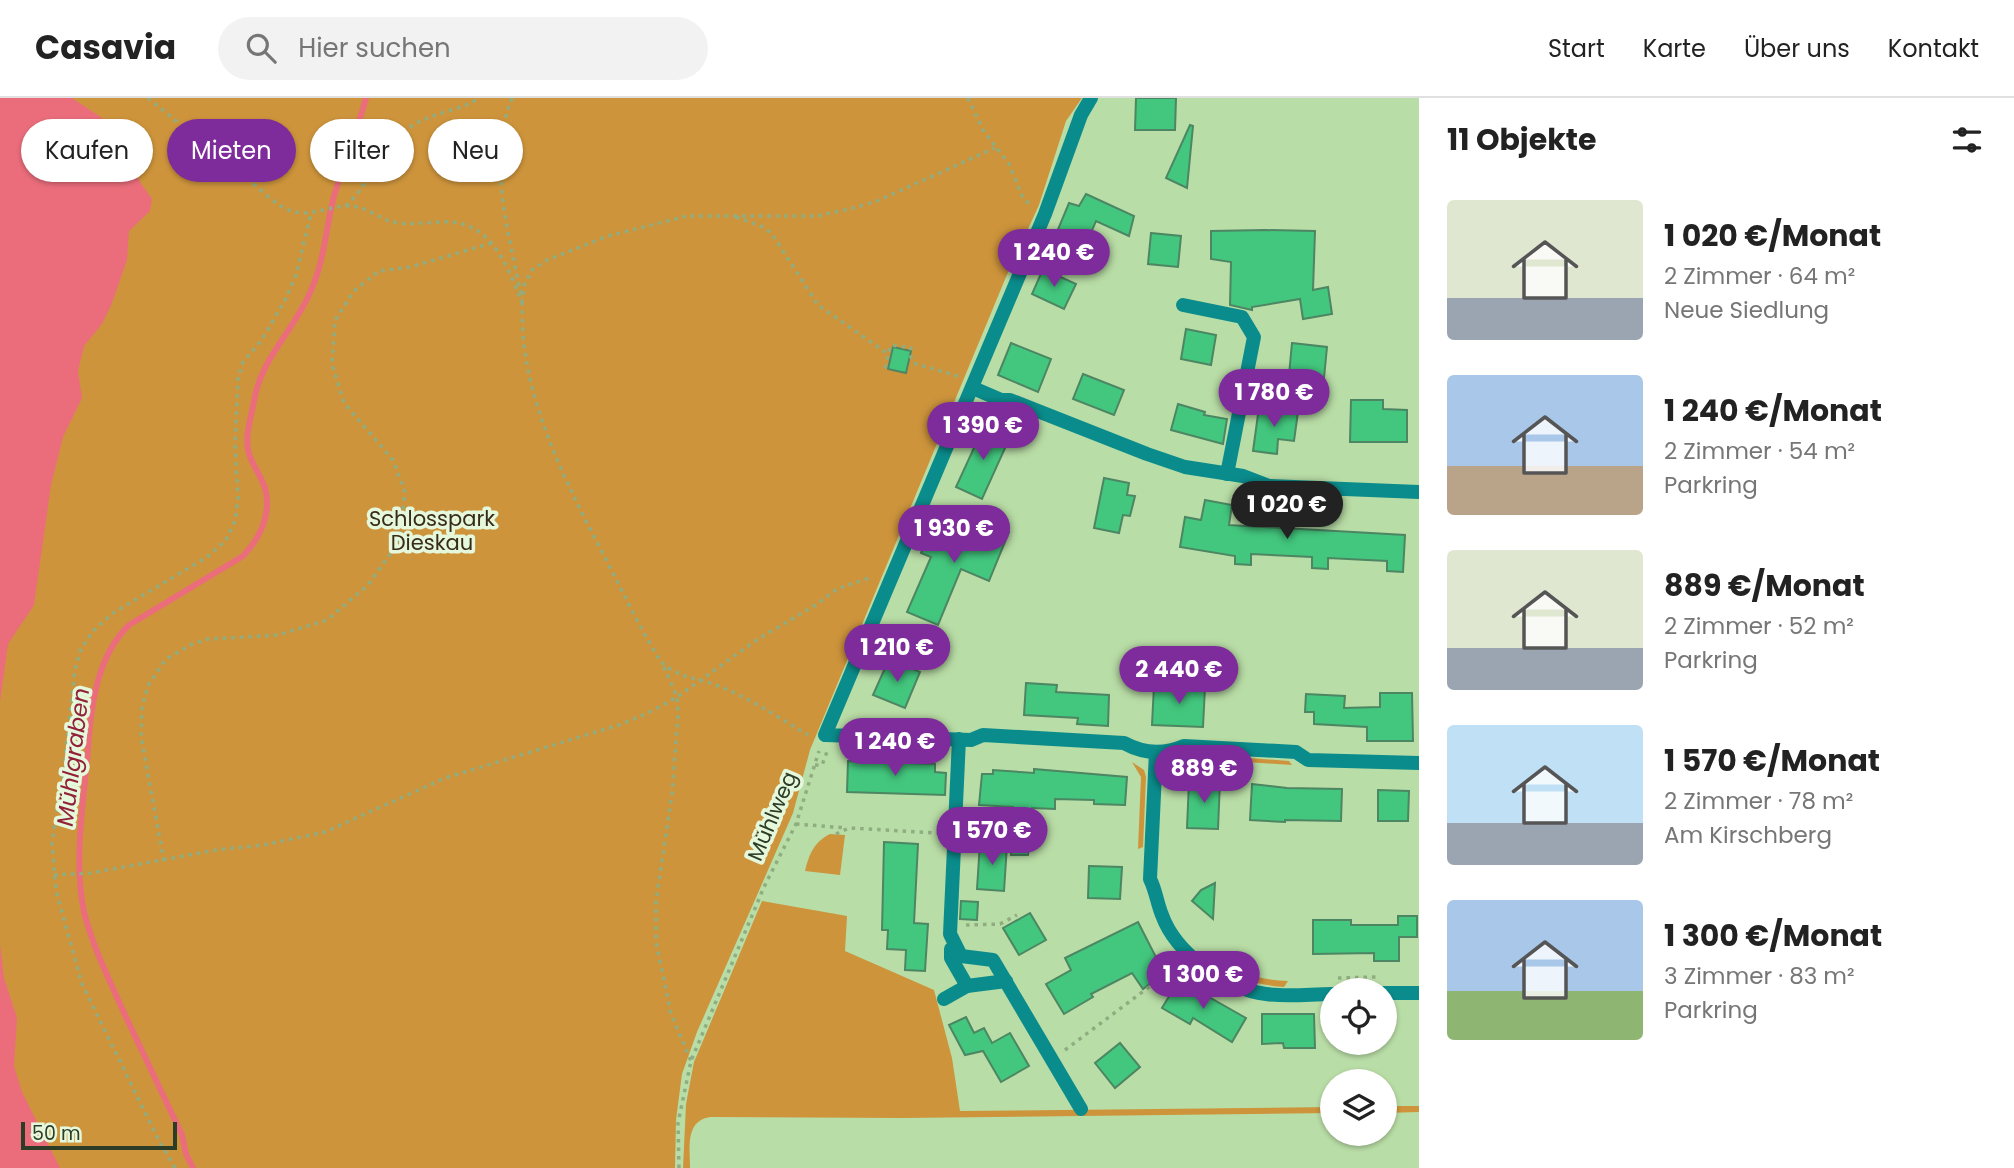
<!DOCTYPE html>
<html lang="de">
<head>
<meta charset="utf-8">
<style>
	body { margin:0; font-family:Poppins,sans-serif; background:#f2f2f2; color:#222; height:100vh; display:flex; flex-direction:column; font-size:26px; white-space:nowrap }
	* { box-sizing:border-box; margin:0 }
	p { font-size:23px; color:#767676 }
	.icon { flex:none; width:38px; height:38px; fill:none; stroke:currentColor; stroke-width:2; stroke-linecap:round; stroke-linejoin:round }
	.map { position:relative; flex:1; overflow:hidden }
	.drawer { display:flex; flex-direction:column; background:#fff; width:595px }
	.drawer>* { flex:none }
	.top-card { position:absolute; left:21px; top:21px; width:665px; height:63px; display:flex; gap:14px }
	.fabs { position:absolute; left:1320px; top:880px; display:grid; gap:14px }
	.fabs a { display:grid; place-items:center; width:77px; height:77px; border-radius:50%; background:#fff; box-shadow:0 2px 5px #0004; font-size:35px }
	.scale { position:absolute; left:21px; bottom:18px; width:156px; box-sizing:border-box; padding-left:7px; border:4px solid #2d3c26; border-top:0; font-size:19px; line-height:24px; white-space:nowrap; color:#2d3c26; -webkit-text-stroke:5px #e5f8dc; paint-order:stroke }
	.price { position:absolute; translate:-50% -60px; padding:0 16px; border-radius:24px; background:#7e2c9c; color:#fff; font-size:23px; line-height:46px; filter:drop-shadow(0 2px 4px #0008) }
	.price::after { content:''; position:absolute; left:50%; top:42px; width:21px; height:16px; margin-left:-10px; background:inherit; clip-path:polygon(0 0,100% 0,50% 100%) }
	.price.active { background:#222; color:#fff }
	ul { padding:0; list-style:none }
	li { display:flex; align-items:center; gap:21px; height:175px; padding:0 28px }
	li span { display:grid; place-items:center; flex:none; width:196px; height:140px; border-radius:7px; color:#555 }
	li>.icon { margin-inline-start:auto }
	span .icon { width:84px; height:84px; fill:#fffc; stroke-width:1 }
	li b { font-size:30px }
	h2 { display:flex; justify-content:space-between; align-items:center; height:84px; padding:0 28px; font-size:30px }
	.tag { padding:0 24px; border-radius:32px; background:#fff; box-shadow:0 2px 5px #0004; font-size:24px; line-height:63px }
	.tag.active { background:#7e2c9c; color:#fff }
	header { display:flex; align-items:center; gap:42px; box-sizing:border-box; height:98px; padding:0 35px; background:#fff; border-bottom:2px solid #e0e0e0 }
	header strong { font-size:33px }
	nav { display:flex; gap:38px; margin-inline-start:auto; font-size:24px }
	.search { width:490px; height:63px; background:#f2f2f2; display:flex; align-items:center; gap:18px; box-sizing:border-box; padding:0 24px; border-radius:38px; color:#767676; font-size:26px }
	main { display:flex; flex:1; min-height:0 }
	.map>svg:first-child { display:block }
	.green { fill:#cd943c }
	.water { fill:#eb6d7c }
	.lines { fill:none; stroke-linecap:round; stroke-linejoin:round }
	.stream { stroke:#eb6d7c; stroke-width:6 }
	.building { fill:#43c77e; stroke:#4c8662; stroke-width:2 }
	.path { stroke:#8fad80; stroke-width:3.5; stroke-dasharray:3.5 5; stroke-linecap:butt }
	.minor { stroke:#0b8c8c; stroke-width:14 }
	.labels { text-anchor:middle; dominant-baseline:central; stroke-width:7; stroke-linejoin:round; paint-order:stroke }
	.park-label { font-size:21px; fill:#392b18; stroke:#e5f8dc }
	.street-label { font-size:21px; fill:#2d3c26; stroke:#e5f8dc }
	.water-label { font-size:23px; font-style:italic; fill:#922037; stroke:#e5f8dc }
</style>
</head>
<body>
<header>
<strong>Casavia</strong>
<div class="search"><svg class="icon" aria-label="search" viewBox="0 0 24 24"><circle cx="10" cy="10" r="6"/><path d="M15 15l6 6"/></svg>Hier suchen</div>
<nav><a>Start</a><a>Karte</a><a>Über uns</a><a>Kontakt</a></nav>
</header>
<main>
<div class="map">
<svg width="1419" height="1070" viewBox="0 0 1419 1070">
	<rect width="100%" height="100%" fill="#b9dda6"/>
	<g class="green">
		<path d="M0,0h1082l-16,23 -27,84 -33,72 -196,473 -17,63 -96,219 -15,42 -6,46 -1,48h-675z"/>
		<path d="M1250,660l39,3 3,4 -46,-3z"/>
		<path d="M1132,664l12,8 2,7 -3,70 -5,2 3,-72z"/>
		<path d="M830,736l15,1 -5,40 -35,-4c4,-17 9,-29 25,-37z"/>
		<path d="M762,803l85,15 -2,35 89,39 18,68 8,53 372,-4v6l-430,5 -192,-1c-25,4 -20,31 -20,51h-7l3,-64 8,-42z"/>
		<path d="M1207,853c25,20 49,29 81,30l-4,6c-30,-2 -53,-11 -77,-29z"/>
		<path d="M1384,1008h35v6l-35,1z"/>
	</g>
	<g class="water">
		<path d="M0,0h72l39,26 29,58 12,17 -2,12 -21,20 -2,29 -15,43 -10,21 -18,22 -6,25 4,27 -19,39 -12,48 -17,120 -26,39 -8,58z"/>
		<path d="M0,846l4,34 13,40 -3,48 8,26 38,76h-60z"/>
	</g>
	<g class="lines">
		<path class="stream" d="M193,1070l-7,-14 -4,-19c-19,-40 -38,-80 -57,-120 -15,-34 -32,-67 -41,-103 -11,-53 0,-111 4,-164 3,-43 9,-92 41,-123l114,-69c17,-18 29,-42 22,-68 -4,-12 -12,-22 -16,-34 -5,-17 2,-36 5,-53 7,-44 42,-72 58,-113 12,-28 14,-59 21,-88 9,-35 24,-68 33,-102"/>
	</g>
	<g class="building">
		<path d="M1136,0h40l-1,32h-40z"/>
		<path d="M1190,27l3,1 -6,62 -21,-10z"/>
		<path d="M1086,96l48,22 -5,20 -33,-15 -13,30 -29,-12 15,-36 10,3z"/>
		<path d="M1265,132l50,1 -2,59 15,-3 4,27 -29,5 -3,-20 -48,8v3l-22,-5 1,-43 -20,-3v-28z"/>
		<path d="M1151,135l30,3 -3,31 -30,-3z"/>
		<path d="M1043,171l33,15 -12,25 -32,-15z"/>
		<path d="M1186,231l30,6 -5,30 -30,-6z"/>
		<path d="M1011,245l40,16 -13,33 -40,-17z"/>
		<path d="M1292,245l35,4 -3,31 -35,-3z"/>
		<path d="M893,249l18,4 -5,22 -18,-4z"/>
		<path d="M1083,276l41,16 -10,25 -41,-16z"/>
		<path d="M1351,302h32v9l24,1v32h-57z"/>
		<path d="M1178,306l27,8 -1,3 23,4 -4,25 -52,-14z"/>
		<path d="M1259,309l39,5 -4,29 -16,-2 -1,15 -24,-3z"/>
		<path d="M984,328l26,11 -28,62 -26,-12z"/>
		<path d="M1104,380l25,5 -2,12 8,1 -5,20 -7,-1 -4,18 -25,-5z"/>
		<path d="M1205,402l27,5 -3,20 176,10 -2,37 -16,-1v-10l-59,-3v11l-16,-1v-11l-61,-3v11l-16,-1v-8l-55,-9 5,-30 16,3z"/>
		<path d="M980,422l29,12 -20,49 -28,-12 -23,56 -31,-13 24,-55 -10,-4 13,-31 39,15z"/>
		<path d="M889,561l31,13 -15,36 -32,-13z"/>
		<path d="M1026,585l31,2 -1,7 53,3 -1,31 -31,-2 1,-6 -54,-3z"/>
		<path d="M1154,587l51,2 -2,40 -51,-2z"/>
		<path d="M1380,595h32l1,48h-46v-14l-53,-3v-12h-9l1,-18 39,2 -1,12 36,-1z"/>
		<path d="M848,663l87,3v8l11,1 -1,22 -98,-3z"/>
		<path d="M1034,671l93,8 -2,28 -31,-1v-4l-39,-1v10l-23,-1 -4,47h-17l2,-48 -34,-2 3,-31h11v-4l41,3z"/>
		<path d="M1189,683l31,1 -2,47 -31,-1z"/>
		<path d="M1252,686l35,4 55,1 -1,32 -56,-1v2l-35,-2z"/>
		<path d="M1378,692l31,1 -1,30h-30z"/>
		<path d="M884,744l34,2 -4,79 14,1 -3,47 -20,-1 1,-20 -19,-1 1,-19h-6z"/>
		<path d="M980,745l27,2 -3,46 -27,-2z"/>
		<path d="M1089,768l33,1 -2,32 -32,-1z"/>
		<path d="M1215,785l-2,36 -21,-18 9,-11z"/>
		<path d="M961,803l17,1 -1,18 -17,-1z"/>
		<path d="M1030,815l16,27 -27,15 -16,-27z"/>
		<path d="M1398,818h19v21h-18v24h-25v-8l-61,1v-34h38v5h47z"/>
		<path d="M1138,824l26,51 -21,16 -11,-16 -41,21 2,3 -29,17 -18,-30 25,-14 -6,-12z"/>
		<path d="M1179,882l67,38 -14,24 -39,-24 -3,6 -28,-16z"/>
		<path d="M1262,916h52l1,34h-31l-1,-5 -21,1z"/>
		<path d="M966,919l8,16 10,-5 8,15 18,-10 19,33 -28,16 -18,-31 -18,4 -16,-30z"/>
		<path d="M1120,945l20,24 -25,21 -20,-25z"/>
	</g>
	<g class="lines">
		<g class="path">
			<path d="M148,0c33,27 66,54 100,81 12,10 28,27 43,32 20,6 38,-5 58,-5 19,0 31,15 50,17 17,2 36,-2 53,-1 42,4 56,47 70,80l3,-19 7,-13 15,-10 61,-24 79,-20h130l36,-8 24,-7 118,-53"/>
			<path d="M512,0c-25,63 -4,133 9,196"/>
			<path d="M968,0l15,32 26,34 13,32 9,10"/>
			<path d="M346,108c23,-22 36,-58 60,-76 21,-17 51,-18 74,-32"/>
			<path d="M736,119l27,10 9,7 46,71 70,49"/>
			<path d="M522,204c1,14 0,29 2,43 10,76 44,141 79,209 19,36 36,73 58,108 19,16 32,15 55,23 32,12 62,32 92,50"/>
			<path d="M885,270l5,-21 2,-2 19,3v11l5,5 42,12"/>
			<path d="M664,569l13,30 1,19 -6,78 -16,107v41l15,72 20,47"/>
			<path d="M815,667h7l5,-13"/>
			<path d="M796,726l51,4"/>
			<path d="M836,736l13,-6 89,5"/>
			<path d="M164,763l-23,-124 1,-31 7,-22 17,-25 24,-14 18,-6 70,-4 49,-15 40,-34 32,-44 6,-50 -12,-32 -49,-57 -12,-39 3,-44 19,-29 25,-20 31,-4 82,-24"/>
			<path d="M54,777l37,-2 125,-23 47,-5 62,-13 120,-54 174,-53 29,-12 29,-16 81,-58 56,-33 23,-17 35,-12"/>
			<path d="M966,827l34,-1 17,-9"/>
			<path d="M1338,880l38,-1"/>
			<path d="M1065,952l112,-84"/>
			<path d="M175,1070l-15,-25 -78,-159 -26,-93 -4,-48 12,-76 11,-98 6,-20 12,-18 20,-18 94,-56 19,-17 9,-19 3,-23 -3,-53 3,-67 5,-16 18,-21 24,-41 11,-25 15,-62"/>
			<path d="M679,1070l-1,-45 13,-62 73,-174 32,-63 23,-73"/>
		</g>
		<g class="minor">
			<path d="M1091,0l-10,17 -36,99 -220,521 146,5 12,-5 141,8c20,11 39,12 60,3l112,6 12,8 111,3"/>
			<path d="M1183,207l59,12 12,20 -27,137"/>
			<path d="M973,290l28,12h9l137,54 38,13 58,9 26,10 150,6"/>
			<path d="M959,641l-9,195 11,22 32,4 88,149"/>
			<path d="M1156,654l-6,127c6,12 7,24 12,36 14,39 64,74 104,79 21,3 45,0 66,0"/>
			<path d="M951,851v9l16,28 39,-5"/>
			<path d="M1384,895h35"/>
			<path d="M944,901l23,-13"/>
		</g>
	</g>
	<g class="labels">
		<g class="park-label">
			<text x="432" y="420">Schlosspark<tspan x="432" dy="24">Dieskau</tspan></text>
		</g>
		<g class="street-label">
			<text transform="translate(772 718) rotate(-67)">Mühlweg</text>
		</g>
		<g class="water-label">
			<text transform="translate(73 659) rotate(-83)">Mühlgraben</text>
		</g>
	</g>
</svg>
<div class="fabs">
<a><svg class="icon" aria-label="locate" viewBox="0 0 24 24"><circle cx="12" cy="12" r="6"/><path d="M12 2v4M12 18v4M2 12h4M18 12h4"/></svg></a>
<a><svg class="icon" aria-label="layers" viewBox="0 0 24 24"><path d="M12 4l9 5-9 5-9-5zM3 14l9 5 9-5"/></svg></a>
</div>
<div class="scale">50 m</div>
<b class="price" style="left:1054px;top:191px">1 240 €</b>
<b class="price" style="left:1274px;top:331px">1 780 €</b>
<b class="price" style="left:983px;top:364px">1 390 €</b>
<b class="price active" style="left:1287px;top:443px">1 020 €</b>
<b class="price" style="left:954px;top:467px">1 930 €</b>
<b class="price" style="left:897px;top:586px">1 210 €</b>
<b class="price" style="left:1179px;top:608px">2 440 €</b>
<b class="price" style="left:895px;top:680px">1 240 €</b>
<b class="price" style="left:1204px;top:707px">889 €</b>
<b class="price" style="left:992px;top:769px">1 570 €</b>
<b class="price" style="left:1203px;top:913px">1 300 €</b>
<div class="top-card">
<a class="tag">Kaufen</a>
<a class="tag active">Mieten</a>
<a class="tag">Filter</a>
<a class="tag">Neu</a>
</div>
</div>
<section class="drawer">
<h2>11 Objekte<svg class="icon" aria-label="filters" viewBox="0 0 24 24"><path d="M4 7h16M4 17h16"/><circle cx="9" cy="7" r="2"/><circle cx="15" cy="17" r="2"/></svg></h2>
<ul>
<li><span style="background:linear-gradient(#dfe7d0 70%,#9aa5b1 0)"><svg class="icon" aria-label="home" viewBox="0 0 24 24"><path d="M3 11l9-7 9 7M6 9v11h12V9"/></svg></span><div><b>1 020 €/Monat</b><p>2 Zimmer · 64 m²</p><p>Neue Siedlung</p></div></li>
<li><span style="background:linear-gradient(#a9c7e8 65%,#b9a48a 0)"><svg class="icon" aria-label="home" viewBox="0 0 24 24"><path d="M3 11l9-7 9 7M6 9v11h12V9"/></svg></span><div><b>1 240 €/Monat</b><p>2 Zimmer · 54 m²</p><p>Parkring</p></div></li>
<li><span style="background:linear-gradient(#dfe7d0 70%,#9aa5b1 0)"><svg class="icon" aria-label="home" viewBox="0 0 24 24"><path d="M3 11l9-7 9 7M6 9v11h12V9"/></svg></span><div><b>889 €/Monat</b><p>2 Zimmer · 52 m²</p><p>Parkring</p></div></li>
<li><span style="background:linear-gradient(#bfe0f5 70%,#9aa5b1 0)"><svg class="icon" aria-label="home" viewBox="0 0 24 24"><path d="M3 11l9-7 9 7M6 9v11h12V9"/></svg></span><div><b>1 570 €/Monat</b><p>2 Zimmer · 78 m²</p><p>Am Kirschberg</p></div></li>
<li><span style="background:linear-gradient(#a9c7e8 65%,#8fb573 0)"><svg class="icon" aria-label="home" viewBox="0 0 24 24"><path d="M3 11l9-7 9 7M6 9v11h12V9"/></svg></span><div><b>1 300 €/Monat</b><p>3 Zimmer · 83 m²</p><p>Parkring</p></div></li>
</ul>
</section>
</main>
</body>
</html>
